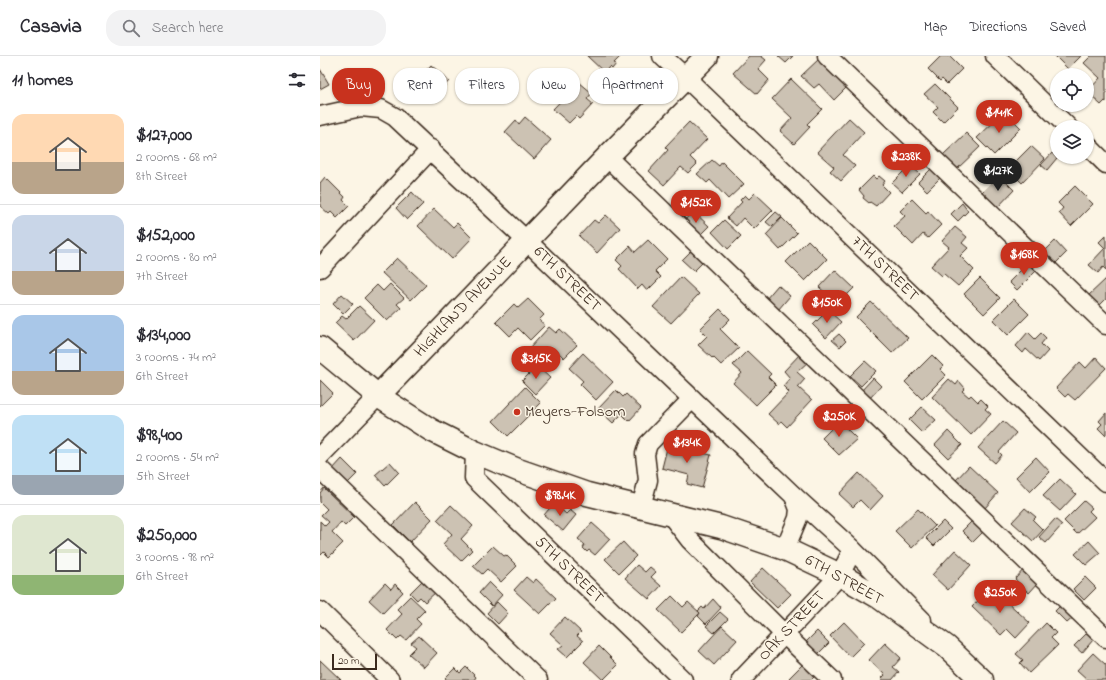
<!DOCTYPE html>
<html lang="en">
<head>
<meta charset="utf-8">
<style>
	body { margin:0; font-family:"Indie Flower",sans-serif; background:#f2f2f3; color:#2b2b33; height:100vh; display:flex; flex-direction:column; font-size:15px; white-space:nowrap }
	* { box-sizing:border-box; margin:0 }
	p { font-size:13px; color:#7c7c81 }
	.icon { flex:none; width:22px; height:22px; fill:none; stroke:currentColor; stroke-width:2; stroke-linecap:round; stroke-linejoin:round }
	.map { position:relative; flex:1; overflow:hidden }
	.drawer { display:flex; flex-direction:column; background:#fff; width:320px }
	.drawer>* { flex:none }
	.banner { position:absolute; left:12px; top:12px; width:380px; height:36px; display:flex; gap:8px }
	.buttons { position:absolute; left:730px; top:12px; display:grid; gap:8px }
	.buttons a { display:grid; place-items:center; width:44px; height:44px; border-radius:50%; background:#fff; box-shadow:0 1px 3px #0004; font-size:20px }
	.scale { position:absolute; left:12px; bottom:10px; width:45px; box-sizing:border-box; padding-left:4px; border:2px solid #3b2a1e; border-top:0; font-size:11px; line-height:14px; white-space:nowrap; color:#3b2a1e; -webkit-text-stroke:3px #fcf5e5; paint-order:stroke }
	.price { position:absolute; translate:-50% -34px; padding:0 9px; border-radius:14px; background:#c8321e; color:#fff; font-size:13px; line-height:26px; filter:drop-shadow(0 1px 2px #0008) }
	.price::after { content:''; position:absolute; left:50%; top:24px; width:12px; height:9px; margin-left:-6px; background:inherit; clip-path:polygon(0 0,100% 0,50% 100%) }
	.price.on { background:#222; color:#fff }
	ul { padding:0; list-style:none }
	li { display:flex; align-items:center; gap:12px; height:100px; padding:0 12px }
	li+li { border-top:1px solid #e1e1e2 }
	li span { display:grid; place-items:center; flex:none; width:112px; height:80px; border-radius:12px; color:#555 }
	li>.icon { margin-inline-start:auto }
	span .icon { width:48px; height:48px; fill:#fffc; stroke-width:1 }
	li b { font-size:17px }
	h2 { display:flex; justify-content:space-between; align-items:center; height:48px; padding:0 12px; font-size:17px }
	.chip { padding:0 14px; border-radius:16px; background:#fff; box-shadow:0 1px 3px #0004; font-size:14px; line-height:36px }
	.chip.on { background:#c8321e; color:#fff }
	header { display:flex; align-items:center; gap:24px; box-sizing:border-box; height:56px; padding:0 20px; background:#fff; border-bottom:1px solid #e1e1e2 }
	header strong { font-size:19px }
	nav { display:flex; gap:22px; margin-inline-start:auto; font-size:14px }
	.search { width:280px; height:36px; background:#f2f2f3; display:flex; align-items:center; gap:10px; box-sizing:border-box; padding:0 14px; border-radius:16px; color:#7c7c81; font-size:15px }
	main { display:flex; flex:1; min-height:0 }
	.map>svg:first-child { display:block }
	.building { fill:#ccc2b3; stroke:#3b2a1e }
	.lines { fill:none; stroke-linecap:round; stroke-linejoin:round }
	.minor-casing { stroke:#3b2a1e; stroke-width:21 }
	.major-casing { stroke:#3b2a1e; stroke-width:25 }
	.minor { stroke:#fcf5e5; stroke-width:18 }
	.major { stroke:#fcf5e5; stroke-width:22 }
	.poi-dot { fill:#c8321e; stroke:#fcf5e5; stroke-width:1.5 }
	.labels { text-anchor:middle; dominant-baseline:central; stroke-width:3; stroke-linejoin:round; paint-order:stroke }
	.street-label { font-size:16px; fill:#3b2a1e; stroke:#fcf5e5 }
	.poi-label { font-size:16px; fill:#3b2a1e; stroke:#fcf5e5; text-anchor:start }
</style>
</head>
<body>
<header>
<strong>Casavia</strong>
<div class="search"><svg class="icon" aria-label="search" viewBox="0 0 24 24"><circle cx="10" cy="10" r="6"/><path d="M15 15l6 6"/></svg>Search here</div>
<nav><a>Map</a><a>Directions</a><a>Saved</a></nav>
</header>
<main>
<section class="drawer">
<h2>11 homes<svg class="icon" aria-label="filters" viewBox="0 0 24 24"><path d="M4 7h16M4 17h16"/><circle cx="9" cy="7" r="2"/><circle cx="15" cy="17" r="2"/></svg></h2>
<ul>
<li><span style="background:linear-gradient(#ffd9b3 60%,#b9a48a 0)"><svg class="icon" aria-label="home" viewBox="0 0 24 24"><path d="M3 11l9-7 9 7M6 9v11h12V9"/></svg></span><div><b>$127,000</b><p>2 rooms · 68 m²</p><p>8th Street</p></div></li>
<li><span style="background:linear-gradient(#c9d6e8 70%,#b9a48a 0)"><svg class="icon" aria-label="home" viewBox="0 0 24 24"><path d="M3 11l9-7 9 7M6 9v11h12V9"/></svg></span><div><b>$152,000</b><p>2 rooms · 80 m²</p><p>7th Street</p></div></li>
<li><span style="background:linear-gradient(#a9c7e8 70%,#b9a48a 0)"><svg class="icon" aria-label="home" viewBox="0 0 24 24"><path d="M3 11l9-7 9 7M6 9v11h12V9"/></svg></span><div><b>$134,000</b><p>3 rooms · 74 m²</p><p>6th Street</p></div></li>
<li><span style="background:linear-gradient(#bfe0f5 75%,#9aa5b1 0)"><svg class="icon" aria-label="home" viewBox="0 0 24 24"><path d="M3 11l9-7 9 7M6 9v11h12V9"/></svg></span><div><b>$98,400</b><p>2 rooms · 54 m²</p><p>5th Street</p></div></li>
<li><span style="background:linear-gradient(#dfe7d0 75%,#8fb573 0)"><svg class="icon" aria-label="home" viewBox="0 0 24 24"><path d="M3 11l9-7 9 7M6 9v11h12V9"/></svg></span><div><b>$250,000</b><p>3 rooms · 98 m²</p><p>6th Street</p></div></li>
</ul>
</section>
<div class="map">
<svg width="786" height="624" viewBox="0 0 786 624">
	<rect width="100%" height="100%" fill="#fcf5e5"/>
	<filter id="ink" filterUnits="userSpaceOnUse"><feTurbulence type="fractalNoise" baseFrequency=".025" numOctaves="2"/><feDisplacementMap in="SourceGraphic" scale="8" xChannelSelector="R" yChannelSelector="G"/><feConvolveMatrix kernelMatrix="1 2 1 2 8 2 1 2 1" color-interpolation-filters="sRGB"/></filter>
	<g filter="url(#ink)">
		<g class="building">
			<path d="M267,0h34l-7,7 2,1 -4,5 -2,-2 -5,6z"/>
			<path d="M429,0h12l5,4 -8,9 11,11 -12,14 -24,-21z"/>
			<path d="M458,0h15l-7,7z"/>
			<path d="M621,0h8l13,13 -15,15 -5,-5 -2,2 -12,-12z"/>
			<path d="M735,0h26l-13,13z"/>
			<path d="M771,0h15v46l-1,-1 -4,4 -12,-11 4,-4 -2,-2 9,-10 -16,-15z"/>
			<path d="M500,2l28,28 -14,14 -15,-16 -5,4 -13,-12z"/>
			<path d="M111,9l18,16 -16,18 -18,-16z"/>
			<path d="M0,13l9,15 -9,5z"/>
			<path d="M471,23l31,30 -15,15 3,3 -16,17 -14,-13 12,-13 -20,-19z"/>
			<path d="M259,26l13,11 -5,6 6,5 -14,15 -3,-3 -7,7 -16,-14z"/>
			<path d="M615,28l23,23 -15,15 -10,-10 5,-5 -14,-13z"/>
			<path d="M680,60l5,5 4,-5 12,12 -27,27 -17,-17z"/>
			<path d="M205,61l26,23 -17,19 -29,-27 11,-12 3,4z"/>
			<path d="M529,62l15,14 -21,23 12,11 -14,15 -11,-10 4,-4 -17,-15z"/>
			<path d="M369,66l18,17 -17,18 7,7 -9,9 -7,-6 -17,18 -15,-14 19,-21 -3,-3z"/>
			<path d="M646,77l14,14 -23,22 -14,-14z"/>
			<path d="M711,90l14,13 -23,24 -14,-14z"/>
			<path d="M732,97l5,5 -10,12 -6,-5z"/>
			<path d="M392,104l7,6 3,-4 22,22 -16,15 -18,-19 -3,3 -10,-9z"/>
			<path d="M590,109l10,9 -18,18 -10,-9z"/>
			<path d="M613,111l9,9 -15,15 -9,-9z"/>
			<path d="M679,119l15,15 -17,18 -16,-15z"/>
			<path d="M553,120l3,3 3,-3 6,5 -3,4 7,7 -13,14 -6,-4 -1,1 -6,-5 1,-2 -5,-6z"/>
			<path d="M5,121l20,20 -2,3 6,6 -12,12 -6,-6 -2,2 -9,-8v-23z"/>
			<path d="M755,130l18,18 -22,22 -12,-13 4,-5 -5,-5z"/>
			<path d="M92,136l11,12 -16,16 -11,-12z"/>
			<path d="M435,137l18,17 -19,19 -11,-11 -7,8 -9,-8 15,-16 -2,-2 5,-5 4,4z"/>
			<path d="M592,143l14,14 2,-2 13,14 -13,13 -5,-4 -10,11 -19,-19 11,-10 -5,-5z"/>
			<path d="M642,147l6,8 -10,10 -7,-7z"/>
			<path d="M114,153l19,18 4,-4 15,15 -20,21 -34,-33z"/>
			<path d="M373,155l16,15 -10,10 -15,-15z"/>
			<path d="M456,156l6,5 -10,10 -6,-5z"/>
			<path d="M286,159l14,13 -23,25 -18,-17 15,-16 4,3z"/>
			<path d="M462,162l15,15 -17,17 -14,-15z"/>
			<path d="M404,164l17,16 -13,13 -16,-17z"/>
			<path d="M635,171l12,10 -5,6 6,5 -8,8 14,14 -16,16 -14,-12 -2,2 -11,-10 18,-19 -7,-6z"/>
			<path d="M786,179v35l-3,-3 -5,6 -9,-8 16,-17 -6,-6z"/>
			<path d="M328,184l19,19 -12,12 6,6 -14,14 -5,-6 -4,4 -19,-20 3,-3 -6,-6 14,-14 5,6z"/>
			<path d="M488,184l19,19 -22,22 -19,-19z"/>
			<path d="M735,185l11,12 -12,12 -11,-12z"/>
			<path d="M376,190l11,12 -13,13 -12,-11z"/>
			<path d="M77,202l29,27 -15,15 -29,-27z"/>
			<path d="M710,205l8,8 -21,21 -8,-8z"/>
			<path d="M515,214l19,18 -11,11 3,3 -6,5 -21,-20z"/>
			<path d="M361,221l18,17 -28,29 -18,-16z"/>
			<path d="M660,222l20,20 -16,16 -20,-20z"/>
			<path d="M786,223v20l-8,8 -10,-11z"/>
			<path d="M70,228l14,14 -7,6 4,4 -14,13 -23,-23 13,-13 6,6z"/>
			<path d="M458,229l12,11 -12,14 -12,-11z"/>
			<path d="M22,238l11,10 -10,10 -10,-10z"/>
			<path d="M208,243l16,16 -5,5 6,5 -15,15 -12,-12 -8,8 -14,-14 18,-18 4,4z"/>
			<path d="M694,243l15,15 -21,21 -15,-15z"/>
			<path d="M551,246l37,36 -16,15 -36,-36z"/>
			<path d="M39,250l15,14 -20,21 -19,-18 7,-7 4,3z"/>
			<path d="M400,253l10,10 -10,10 19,19 -18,17 -8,-8 -1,1 -14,-13 9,-9 -7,-7z"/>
			<path d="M508,254l13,12 -15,16 -13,-13z"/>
			<path d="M229,271l7,6 4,-4 17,16 -13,13 -8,-8 -12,13 -15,-14z"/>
			<path d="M708,276l7,7 6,-6 5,5 -5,6 7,7 -9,10 -13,-12 -3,4 -7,-7z"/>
			<path d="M519,278l7,7 -6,6 -8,-7z"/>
			<path d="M427,295l24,23 -3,3 8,8 -20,20 -23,-22 9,-10 -9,-8z"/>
			<path d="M263,297l30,29 -17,18 -16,-16 3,-3 -14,-13z"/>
			<path d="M481,297l8,8 -12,11 8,7 -7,8 14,13 -25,27 -6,-6 -2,3 -11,-10 21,-22 -6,-6 7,-8 -6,-7z"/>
			<path d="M612,299l11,11 -3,3 6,6 -24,24 -17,-17z"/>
			<path d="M776,301l10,11 -31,32 -7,-6 -3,3 -9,-9 24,-26 6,6z"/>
			<path d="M545,305l11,10 -15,15 -11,-10z"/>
			<path d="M217,310l13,12 -15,16 -13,-13z"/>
			<path d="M553,322l8,8 -12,13 -8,-8z"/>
			<path d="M629,323l7,6 3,-4 6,7 -3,3 7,6 2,-2 7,7 3,-3 7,7 -3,3 6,5 -20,21 -39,-38z"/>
			<path d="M0,324l13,13 -13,13z"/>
			<path d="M205,331l16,16 -33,33 -15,-15z"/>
			<path d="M296,334l7,7 3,-3 15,14 -12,13 -7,-7 -9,9 -15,-14z"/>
			<path d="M602,351l14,13 -14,13 -13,-13z"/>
			<path d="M786,357v21l-1,1 -7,-7 4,-4 -3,-3z"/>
			<path d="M519,365l18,18 -18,16 -17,-17z"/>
			<path d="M683,365l13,12 -17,19 3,3 -7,8 -17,-15z"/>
			<path d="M628,375l14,14 -14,13 -13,-13z"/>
			<path d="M348,388l43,11 -9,33 -15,-4 2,-9 -27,-7z"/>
			<path d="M716,401l14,15 -20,20 -14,-15z"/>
			<path d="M22,403l15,15 -10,10 -15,-14z"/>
			<path d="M70,406l9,10 -14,14 -10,-11z"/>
			<path d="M649,410l29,27 -13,15 -29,-28z"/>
			<path d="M539,417l24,23 -13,14 -10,-10 -7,7 -14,-13z"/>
			<path d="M740,423l16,15 -16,17 -17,-15z"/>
			<path d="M4,432l30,29 -9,9 -4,-4 -9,10 11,11 -14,14 -5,-5 -3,3 -1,-1v-33l5,5 4,-4 -8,-7 6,-6 -7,-7v-9z"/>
			<path d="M764,445l8,7 -3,3 6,6 -18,17 -13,-13z"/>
			<path d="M95,446l17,17 -22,23 -17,-17z"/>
			<path d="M234,447l12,11 4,-4 6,5 -13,16 -19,-16z"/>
			<path d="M131,449l22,21 -12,13 11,11 -11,11 -18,-17 9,-10 -15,-14z"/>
			<path d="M705,452l11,9 -3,3 10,10 -10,11 -21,-19z"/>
			<path d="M598,453l17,17 -23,22 -17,-17z"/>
			<path d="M655,462l11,11 -13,13 -11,-11z"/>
			<path d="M735,463l7,6 -16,18 -7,-6z"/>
			<path d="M623,465l8,8 -17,17 -8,-8z"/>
			<path d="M272,467l18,16 -15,16 -6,-5 -2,2 -4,-4 2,-3 -7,-6z"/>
			<path d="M769,485l11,12 -14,12 -11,-11z"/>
			<path d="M303,486l13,14 -17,17 -14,-14z"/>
			<path d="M173,490l11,10 2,-1 11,11 -16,16 -14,-13 -5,5 -9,-8z"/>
			<path d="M635,494l16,15 -23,25 -16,-15z"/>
			<path d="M317,509l8,7 5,-5 6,5 -5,5 10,9 -12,13 -24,-21z"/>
			<path d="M443,512l28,26 -14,14 -27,-26z"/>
			<path d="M705,512l14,14 -10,11 -14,-14z"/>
			<path d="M206,521l7,6 3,-4 20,19 -16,16 -26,-24z"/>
			<path d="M765,521l11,11 -12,12 -11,-11z"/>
			<path d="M103,524l13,12 -11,10 -5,-5 -3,3 -7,-7z"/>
			<path d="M169,526l13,13 -10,11 -13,-13z"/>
			<path d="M65,527l6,6 4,-5 8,8 -20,21 -14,-13z"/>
			<path d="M671,531l39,36 -14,15 -9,-9 -6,6 -29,-28z"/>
			<path d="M90,540l15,14 -9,9 5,5 -15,16 -5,-4 -4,4 -10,-10 15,-16 -5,-5z"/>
			<path d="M352,540l11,11 5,-5 12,11 -19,19 -23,-22z"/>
			<path d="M393,543l8,9 -15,16 -8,-8 2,-3 -2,-2 4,-4 2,2z"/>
			<path d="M177,546l11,11 -10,11 -11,-11z"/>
			<path d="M743,547l13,12 -9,8 -12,-12z"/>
			<path d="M400,556l8,7 -14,14 -8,-7z"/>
			<path d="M245,561l16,15 -4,4 6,5 -16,16 -9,-8 5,-4 -13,-12z"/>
			<path d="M524,566l20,21 -14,14 -20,-21z"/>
			<path d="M726,567l10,10 -5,5 7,7 -29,28 -9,-10 3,-3 -7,-6z"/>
			<path d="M402,570l15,14 -23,25 -15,-14z"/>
			<path d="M497,575l12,12 -13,13 -12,-12z"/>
			<path d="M766,578l7,6 -11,13 -8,-7z"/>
			<path d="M99,580l18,17 -13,14 -15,-13 7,-7 -5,-4z"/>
			<path d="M565,587l16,15 -8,9 6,5 -7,8h-9l-2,-1 4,-4 -16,-15z"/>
			<path d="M279,590l19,19 -15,15 -19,-18z"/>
			<path d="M773,597l13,12v15h-18l-11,-10z"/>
			<path d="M0,604l21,20h-21z"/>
			<path d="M483,608l12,12 -4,4h-20l-2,-2z"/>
			<path d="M146,611l10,10 -2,3h-27l-2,-2 10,-10 5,5z"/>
		</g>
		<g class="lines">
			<g class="minor-casing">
				<g id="minor">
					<path d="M342,0l24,22 420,404"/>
					<path d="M507,0l279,269"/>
					<path d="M675,0l73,71"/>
					<path d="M0,60l41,-9 20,2 14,8 132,124 267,255 58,53 70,71"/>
					<path d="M767,89l19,19"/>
					<path d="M287,101l499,481"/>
					<path d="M0,212l111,-119"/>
					<path d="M155,396l-1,26 209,202"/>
					<path d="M0,400l58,-60"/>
					<path d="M0,413l218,211"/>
					<path d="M321,451l7,-27 -3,-26 3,-10 44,-45"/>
					<path d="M350,458l20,26 94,94 48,46"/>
					<path d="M465,493l13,-31 1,-9 -5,-13"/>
					<path d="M0,555l70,69"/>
					<path d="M421,624l99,-105 9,-18 3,-8"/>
				</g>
			</g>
			<g class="major-casing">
				<g id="major">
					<path d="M0,292l58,48 53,34 44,22 43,18 69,24 134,33 64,22 55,26 40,23 67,49 35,33"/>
					<path d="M58,340l229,-239 100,-101"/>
				</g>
			</g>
			<use href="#minor" class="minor"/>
			<use href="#major" class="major"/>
		</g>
	</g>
	<circle class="poi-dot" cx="197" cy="356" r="4"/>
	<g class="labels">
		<g class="street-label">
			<text transform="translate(565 213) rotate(44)">7TH STREET</text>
			<text transform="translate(247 223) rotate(44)">6TH STREET</text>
			<text transform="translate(143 251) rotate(-46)">HIGHLAND AVENUE</text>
			<text transform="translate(249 514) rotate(44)">5TH STREET</text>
			<text transform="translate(524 524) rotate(29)">6TH STREET</text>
			<text transform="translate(472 570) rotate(-47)">OAK STREET</text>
		</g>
		<g class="poi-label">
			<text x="205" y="356">Meyers-Folsom</text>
		</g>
	</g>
</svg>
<div class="buttons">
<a><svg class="icon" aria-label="locate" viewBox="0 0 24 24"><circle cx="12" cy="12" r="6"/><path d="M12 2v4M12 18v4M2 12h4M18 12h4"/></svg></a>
<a><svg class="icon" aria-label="layers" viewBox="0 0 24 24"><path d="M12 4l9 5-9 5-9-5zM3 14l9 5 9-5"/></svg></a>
</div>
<div class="scale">20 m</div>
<b class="price" style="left:679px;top:78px">$141K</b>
<b class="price" style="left:586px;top:122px">$238K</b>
<b class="price on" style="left:678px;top:136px">$127K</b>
<b class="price" style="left:376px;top:168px">$152K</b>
<b class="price" style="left:704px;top:220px">$168K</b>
<b class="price" style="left:507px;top:268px">$150K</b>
<b class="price" style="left:216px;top:324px">$315K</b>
<b class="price" style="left:519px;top:382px">$250K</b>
<b class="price" style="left:367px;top:408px">$134K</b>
<b class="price" style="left:240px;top:461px">$98.4K</b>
<b class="price" style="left:680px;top:558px">$250K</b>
<div class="banner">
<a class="chip on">Buy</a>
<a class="chip">Rent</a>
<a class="chip">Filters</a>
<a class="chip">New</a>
<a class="chip">Apartment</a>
</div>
</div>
</main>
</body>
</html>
